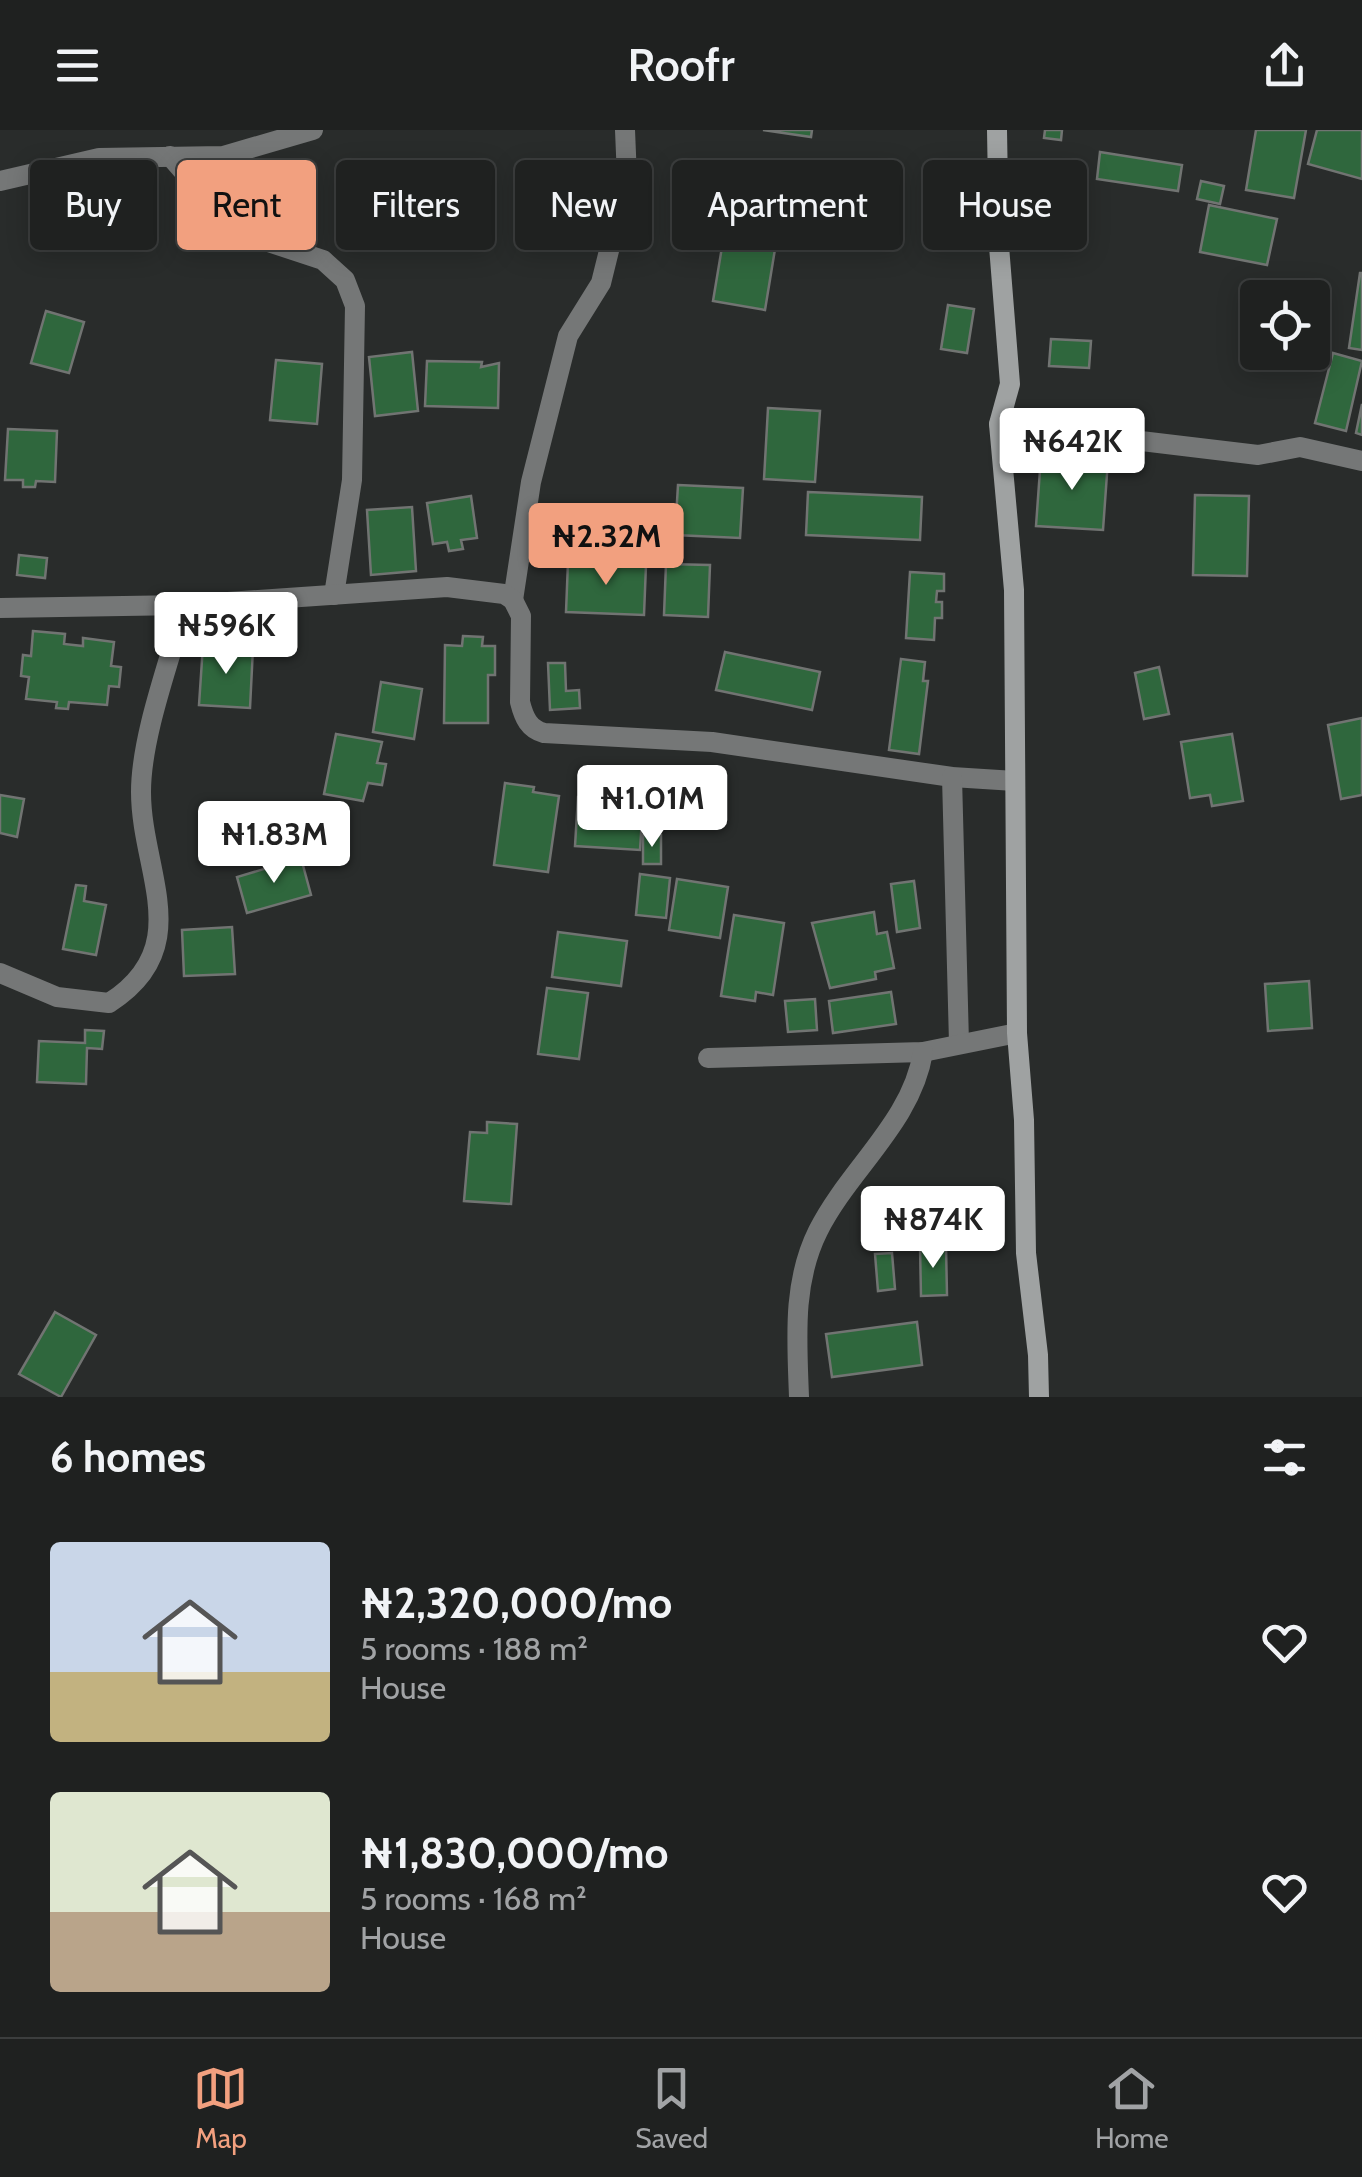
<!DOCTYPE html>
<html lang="en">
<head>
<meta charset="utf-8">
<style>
	body { margin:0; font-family:Cabin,sans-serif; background:#272929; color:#f1f3f6; height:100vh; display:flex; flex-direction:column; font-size:38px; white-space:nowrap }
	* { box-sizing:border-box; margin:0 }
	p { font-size:32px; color:#a1a3a5 }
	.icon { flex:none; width:55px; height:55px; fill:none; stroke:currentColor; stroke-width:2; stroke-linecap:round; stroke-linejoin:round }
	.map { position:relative; height:1267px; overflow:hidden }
	.sheet { display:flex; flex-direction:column; background:#1f2120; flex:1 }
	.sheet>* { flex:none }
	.top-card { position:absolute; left:30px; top:30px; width:1302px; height:90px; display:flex; gap:20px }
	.tools { position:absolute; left:1240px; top:150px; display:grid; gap:20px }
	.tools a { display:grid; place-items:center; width:90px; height:90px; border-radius:10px; background:#1f2120; box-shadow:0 5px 25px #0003,0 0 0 2px #3c3e3e; font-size:50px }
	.price { position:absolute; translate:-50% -85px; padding:0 22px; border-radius:10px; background:#fff; color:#222; font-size:32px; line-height:65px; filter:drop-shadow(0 2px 5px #0008) }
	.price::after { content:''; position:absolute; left:50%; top:60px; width:30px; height:22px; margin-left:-15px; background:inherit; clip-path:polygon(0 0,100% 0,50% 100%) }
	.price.on { background:#f2a07f; color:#111 }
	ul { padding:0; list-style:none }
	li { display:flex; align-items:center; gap:30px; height:250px; padding:0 50px }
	li span { display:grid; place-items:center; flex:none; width:280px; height:200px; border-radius:10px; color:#555 }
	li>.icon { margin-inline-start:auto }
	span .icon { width:120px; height:120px; fill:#fffc; stroke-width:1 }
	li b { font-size:42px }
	h2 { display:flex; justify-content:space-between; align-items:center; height:120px; padding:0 50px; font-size:42px }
	.chip { padding:0 35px; border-radius:10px; background:#1f2120; box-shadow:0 5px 25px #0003,0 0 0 2px #3c3e3e; font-size:35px; line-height:90px }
	.chip.on { background:#f2a07f; color:#111 }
	header { display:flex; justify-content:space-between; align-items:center; height:130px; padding:0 50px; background:#1f2120; font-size:45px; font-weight:600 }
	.menu { display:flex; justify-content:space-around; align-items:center; height:140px; border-top:2px solid #3c3e3e; background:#1f2120; font-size:28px; color:#a1a3a5 }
	.menu a { display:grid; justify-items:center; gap:5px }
	.menu .on { color:#f2a07f }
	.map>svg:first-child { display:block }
	.building { fill:#2f673d; stroke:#717472; stroke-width:2.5 }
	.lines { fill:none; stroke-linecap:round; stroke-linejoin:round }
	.street { stroke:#757777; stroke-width:20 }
	.secondary { stroke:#9fa2a2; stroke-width:20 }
</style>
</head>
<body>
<header><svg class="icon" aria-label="menu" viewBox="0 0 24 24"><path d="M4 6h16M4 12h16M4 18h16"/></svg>Roofr<svg class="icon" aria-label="share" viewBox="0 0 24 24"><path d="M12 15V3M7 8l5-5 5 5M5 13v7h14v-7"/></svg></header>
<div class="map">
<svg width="1362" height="1267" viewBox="0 0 1362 1267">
	<rect width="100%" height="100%" fill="#292c2b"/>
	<g class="building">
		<path d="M763,0h49l-1,7z"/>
		<path d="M1045,0h17l-1,10 -17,-2z"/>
		<path d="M1256,0h50l-12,68 -48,-8z"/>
		<path d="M1317,0h45v49l-54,-15z"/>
		<path d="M1100,22l82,13 -4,26 -81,-12z"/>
		<path d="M1201,51l23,5 -4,18 -23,-5z"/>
		<path d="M1053,56l34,2v46l-55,-4 2,-25 17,1z"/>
		<path d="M1209,75l68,14 -10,46 -67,-13z"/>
		<path d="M725,99l52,8 -12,73 -52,-9z"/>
		<path d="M1360,143h2v77l-13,-2z"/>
		<path d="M948,175l26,4 -7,44 -26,-4z"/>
		<path d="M46,181l38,11 -15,51 -38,-10z"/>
		<path d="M1051,209l40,2 -2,27 -40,-2z"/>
		<path d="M412,222l6,59 -43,5 -6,-59z"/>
		<path d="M1333,223l29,8 -16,70 -31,-8z"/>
		<path d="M276,230l46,4 -5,60 -47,-4z"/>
		<path d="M427,231l55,1 -1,5 18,-4 -1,45 -73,-2z"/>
		<path d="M1362,274v31l-6,-2z"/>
		<path d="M768,278l52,3 -5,71 -51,-3z"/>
		<path d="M8,299l49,2 -2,51 -19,-1 -1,6h-12v-7h-18z"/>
		<path d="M1041,326l67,4 -5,70 -67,-4z"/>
		<path d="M678,355l65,3 -3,50 -65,-3z"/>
		<path d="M808,362l114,5 -2,43 -114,-5z"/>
		<path d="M1195,365l54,1 -2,80 -54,-1z"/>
		<path d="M471,366l6,42 -16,2 2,9 -14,2 -2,-9 -14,2 -6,-41z"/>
		<path d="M412,377l4,64 -45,4 -4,-65z"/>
		<path d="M19,425l28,3 -2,20 -28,-3z"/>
		<path d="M568,432l78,3 -2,50 -78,-3z"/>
		<path d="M666,434l44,1 -2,52 -44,-2z"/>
		<path d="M910,442l34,2v17h-7l-1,11h6v16h-7l-1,22 -28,-2z"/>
		<path d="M33,501l32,3 -1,10 19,2v-8l31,4 -3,24 10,1 -2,20 -10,-1 -2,19 -38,-3 -1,7 -12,-1 1,-6 -31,-3 3,-22 -8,-1 2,-21 8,1z"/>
		<path d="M463,506l20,1 -1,9h13v29h-7v48h-44l1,-78 17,1z"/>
		<path d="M203,515l50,3 -3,60 -51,-3z"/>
		<path d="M725,522l95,20 -8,38 -96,-20z"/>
		<path d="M901,529l24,3 -2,19h5l-9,73 -30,-4z"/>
		<path d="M548,533h17l1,28 13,-1 1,18 -30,2z"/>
		<path d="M1159,537l10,47 -25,5 -9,-46z"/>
		<path d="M381,552l41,7 -8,50 -41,-7z"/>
		<path d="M1362,588v77l-21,4 -13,-74z"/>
		<path d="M336,604l46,8 -5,21 9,1 -4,21 -14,-2 -5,18 -39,-7z"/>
		<path d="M1232,604l11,67 -31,5 -2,-11 -20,3 -9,-56z"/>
		<path d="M505,653l29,4 -1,5 26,4 -11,76 -54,-7z"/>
		<path d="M594,657l28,1 -1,11 22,2 -3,49 -65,-4 3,-49 15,1z"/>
		<path d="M0,665l24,4 -7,38 -17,-4z"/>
		<rect x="643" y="705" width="18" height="29"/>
		<path d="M301,728l10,37 -64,18 -10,-36z"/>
		<path d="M640,744l30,4 -4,40 -30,-3z"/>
		<path d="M677,749l51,8 -8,51 -51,-8z"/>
		<path d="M914,751l6,47 -23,4 -6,-48z"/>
		<path d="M76,755l10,1 -2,15 22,4 -10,50 -33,-6z"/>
		<path d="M874,782l3,22 10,-2 7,36 -19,4 1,7 -46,9 -18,-65z"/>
		<path d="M734,785l50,8 -11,72 -17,-3 -1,9 -34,-5z"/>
		<path d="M232,797l3,47 -51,2 -2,-46z"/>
		<path d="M558,802l69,9 -6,45 -69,-9z"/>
		<path d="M1309,851l3,47 -44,3 -3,-47z"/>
		<path d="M547,858l41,5 -9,66 -41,-5z"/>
		<path d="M891,862l5,32 -63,9 -4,-32z"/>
		<path d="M815,869l2,31 -29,2 -3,-31z"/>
		<path d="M85,900l19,1 -2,18 -15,-1 -1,36 -49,-2 2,-41 46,2z"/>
		<path d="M487,992l30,2 -6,80 -47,-3 6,-69 17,1z"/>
		<path d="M920,1116h26l1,49 -26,1z"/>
		<path d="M892,1123l3,36 -17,2 -3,-37z"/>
		<path d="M55,1182l41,23 -35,62 -42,-23z"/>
		<path d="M917,1192l5,43 -90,12 -6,-43z"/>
	</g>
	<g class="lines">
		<g class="street">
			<path d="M170,26l65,75 88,29 22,20 10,26 -3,174 -18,115"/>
			<path d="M0,51l99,-23 124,-2 90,-26"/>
			<path d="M999,294l259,31 42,-8 62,14"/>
			<path d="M513,470l18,-118 37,-146 33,-53 26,-105 -2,-48"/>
			<path d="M0,478l185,-3 262,-18 57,7 9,6 8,16 -1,86c4,16 9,27 24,31l168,9 240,35 63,4"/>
			<path d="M952,647l7,266"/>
			<path d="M0,843l57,24 52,6c88,-56 32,-131 32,-211 0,-56 29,-132 44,-187"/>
			<path d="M708,928l215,-6 94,-19"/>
			<path d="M799,1267c-2,-57 -7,-114 19,-166 31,-62 94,-109 105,-179"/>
		</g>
		<path class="secondary" d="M997,0l2,116 11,138 -11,40 15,166 3,443 7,87 2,133 12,102 1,42"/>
	</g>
</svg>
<div class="tools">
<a><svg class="icon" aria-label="locate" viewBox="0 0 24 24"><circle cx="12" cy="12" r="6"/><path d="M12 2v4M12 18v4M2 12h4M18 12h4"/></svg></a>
</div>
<b class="price" style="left:1072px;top:363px">₦642K</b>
<b class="price on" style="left:606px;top:458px">₦2.32M</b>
<b class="price" style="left:226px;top:547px">₦596K</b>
<b class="price" style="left:652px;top:720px">₦1.01M</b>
<b class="price" style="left:274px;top:756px">₦1.83M</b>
<b class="price" style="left:933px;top:1141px">₦874K</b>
<div class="top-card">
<a class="chip">Buy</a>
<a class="chip on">Rent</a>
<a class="chip">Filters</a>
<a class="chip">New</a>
<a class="chip">Apartment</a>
<a class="chip">House</a>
</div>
</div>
<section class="sheet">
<h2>6 homes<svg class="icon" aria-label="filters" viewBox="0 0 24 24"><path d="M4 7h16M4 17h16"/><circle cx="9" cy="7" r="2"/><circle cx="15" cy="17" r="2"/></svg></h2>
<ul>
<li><span style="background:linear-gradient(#c9d6e8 65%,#c2b280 0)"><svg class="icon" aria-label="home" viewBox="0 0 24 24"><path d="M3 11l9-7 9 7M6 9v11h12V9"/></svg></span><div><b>₦2,320,000/mo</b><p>5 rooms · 188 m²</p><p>House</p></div><svg class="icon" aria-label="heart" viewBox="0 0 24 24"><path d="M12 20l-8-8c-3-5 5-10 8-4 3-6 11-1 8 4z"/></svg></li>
<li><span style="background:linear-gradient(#dfe7d0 60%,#b9a48a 0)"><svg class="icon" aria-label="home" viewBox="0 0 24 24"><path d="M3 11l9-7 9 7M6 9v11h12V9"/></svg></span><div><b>₦1,830,000/mo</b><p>5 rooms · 168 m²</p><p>House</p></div><svg class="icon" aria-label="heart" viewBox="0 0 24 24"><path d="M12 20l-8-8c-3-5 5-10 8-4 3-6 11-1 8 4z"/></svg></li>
</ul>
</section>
<nav class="menu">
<a class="on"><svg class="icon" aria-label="map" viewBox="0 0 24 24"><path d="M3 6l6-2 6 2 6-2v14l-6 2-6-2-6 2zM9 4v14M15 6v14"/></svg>Map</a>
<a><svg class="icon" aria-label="saved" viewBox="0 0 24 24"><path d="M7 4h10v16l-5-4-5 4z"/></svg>Saved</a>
<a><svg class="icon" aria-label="home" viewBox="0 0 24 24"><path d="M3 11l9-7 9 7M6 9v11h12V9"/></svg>Home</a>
</nav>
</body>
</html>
